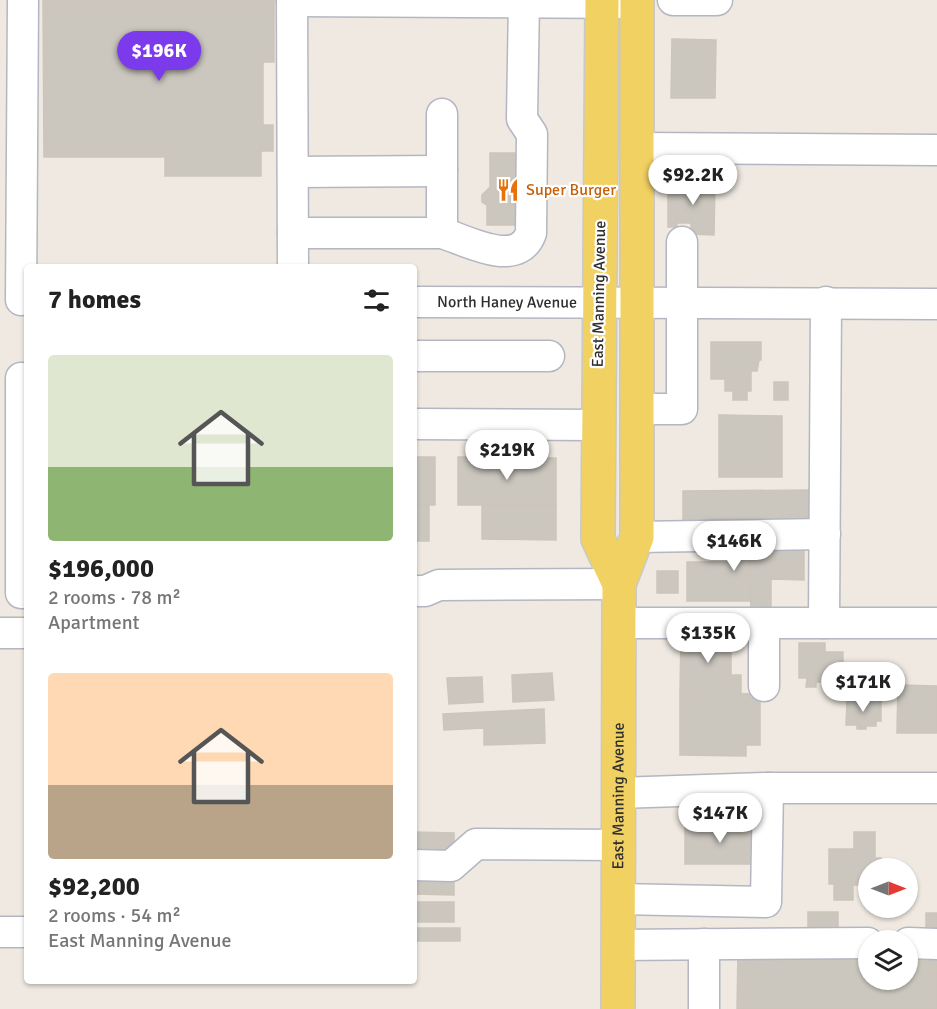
<!DOCTYPE html>
<html lang="en">
<head>
<meta charset="utf-8">
<style>
	body { margin:0; font-family:Signika,sans-serif; background:#f2f2f2; color:#222; height:100vh; display:flex; flex-direction:column; font-size:22px; white-space:nowrap }
	* { box-sizing:border-box; margin:0 }
	p { font-size:20px; color:#767676 }
	.icon { flex:none; width:33px; height:33px; fill:none; stroke:currentColor; stroke-width:2; stroke-linecap:round; stroke-linejoin:round }
	.map { position:relative; flex:1; overflow:hidden }
	.side { position:absolute; left:24px; top:264px; width:393px; height:720px; display:flex; flex-direction:column; background:#fff; border-radius:6px; box-shadow:0 2px 4px #0004 }
	.side>* { flex:none }
	.needle { width:39px; rotate:90deg }
	.controls { position:absolute; left:858px; top:858px; display:grid; gap:12px }
	.controls a { display:grid; place-items:center; width:60px; height:60px; border-radius:50%; background:#fff; box-shadow:0 2px 4px #0004; font-size:30px }
	.price { position:absolute; translate:-50% -51px; padding:0 14px; border-radius:21px; background:#fff; color:#222; font-size:20px; line-height:39px; filter:drop-shadow(0 2px 3px #0008) }
	.price::after { content:''; position:absolute; left:50%; top:36px; width:18px; height:14px; margin-left:-9px; background:inherit; clip-path:polygon(0 0,100% 0,50% 100%) }
	.price.active { background:#7c3aed; color:#fff }
	ul { padding:0; list-style:none }
	li { display:grid; align-content:center; gap:12px; height:318px; padding:0 24px }
	li span { display:grid; place-items:center; height:186px; border-radius:6px; color:#555 }
	li>.icon { margin-inline-start:auto }
	span .icon { width:108px; height:108px; fill:#fffc; stroke-width:1 }
	li b { font-size:26px }
	h2 { display:flex; justify-content:space-between; align-items:center; height:72px; padding:0 24px; font-size:26px }
	.map>svg:first-child { display:block }
	.building { fill:#cbc7bf; stroke:#cbc5ba; stroke-width:1.5 }
	.lines { fill:none; stroke-linecap:round; stroke-linejoin:round }
	.minor-casing { stroke:#b4b7c1; stroke-width:33 }
	.major-casing { stroke:#c9c9c9; stroke-width:36 }
	.minor { stroke:#fff; stroke-width:30 }
	.major { stroke:#f2d163; stroke-width:33 }
	.labels { text-anchor:middle; dominant-baseline:central; stroke-width:4.5; stroke-linejoin:round; paint-order:stroke }
	.food-label { font-size:16px; fill:#c56008; stroke:#fff; text-anchor:start }
	.street-label { font-size:16px; fill:#2e2e2e; stroke:#fff }
</style>
</head>
<body>
<div class="map">
<svg width="937" height="1009" viewBox="0 0 937 1009">
	<rect width="100%" height="100%" fill="#efe9e1"/>
	<g class="building">
		<path d="M43,0h231v62h-11v63h10v26h-12v25h-96v-19h-121z"/>
		<path d="M672,39l44,1 -1,58h-44z"/>
		<path d="M490,153h36v72h-39v-20l-5,-3v-7l8,-8z"/>
		<path d="M676,181l39,1 -1,53 -23,-1v-11h-14v4h-9v-41h8z"/>
		<path d="M711,342h50v18h-2l-2,11h-6v20h-4v9h-14v-9h-8v-12h-14z"/>
		<rect x="774" y="382" width="14" height="18"/>
		<path d="M719,415l63,1v61h-63z"/>
		<rect x="414" y="457" width="21" height="48"/>
		<path d="M458,457l98,1v47h-98z"/>
		<path d="M810,490v31h-111v6h-16v-36z"/>
		<rect x="414" y="505" width="15" height="36"/>
		<path d="M482,505h74v35l-74,-1z"/>
		<path d="M730,544l74,1v15h-54v41h-63v-39h43z"/>
		<path d="M750,560h54v20l-33,-1v33h-20z"/>
		<rect x="657" y="571" width="21" height="22"/>
		<path d="M681,632h50v43h10v19l-61,-1z"/>
		<path d="M799,643h26v9h18v28h-16v2h-11v5h-10l1,-9h-8z"/>
		<path d="M552,673l2,27 -41,2 -1,-27z"/>
		<path d="M482,677l1,25 -34,2 -2,-26z"/>
		<path d="M898,685l39,1v47h-40z"/>
		<path d="M680,693l80,1v51h-14v11l-66,-1z"/>
		<path d="M847,700h34v21h-5v5h-10v3h-9v-4h-11z"/>
		<path d="M544,709l1,34 -61,2v-17l-40,2 -1,-16z"/>
		<rect x="685" y="825" width="70" height="39"/>
		<path d="M414,832l40,1v9l-9,10h-31z"/>
		<path d="M854,832h21v26h6v10h-13v17h-15v15h-19v-16h-5v-35h25z"/>
		<path d="M414,875h40v20l-40,-1z"/>
		<rect x="414" y="902" width="40" height="20"/>
		<rect x="808" y="912" width="30" height="23"/>
		<rect x="926" y="913" width="11" height="22"/>
		<rect x="414" y="928" width="46" height="13"/>
		<path d="M738,951h130v29h40v-29h29v58h-200z"/>
	</g>
	<g class="lines">
		<g class="minor-casing">
			<g id="minor">
				<path d="M292,0l1,267"/>
				<path d="M673,0h44"/>
				<path d="M292,1l345,2"/>
				<path d="M636,148l301,2"/>
				<path d="M293,172l149,-1"/>
				<path d="M293,233h149v-119"/>
				<path d="M442,233c24,7 76,37 89,0l1,-99 -10,-15 2,-119"/>
				<path d="M21,300l2,-300"/>
				<path id="s1" d="M414,302l523,2"/>
				<path d="M826,302l-2,321h113"/>
				<path d="M414,356h135"/>
				<path d="M27,378h-6v215h6"/>
				<path d="M637,409h45v-167"/>
				<path d="M414,424l184,1"/>
				<path d="M637,537l188,-3"/>
				<path d="M414,591h11l14,-6 180,-1"/>
				<path d="M619,623h205"/>
				<path d="M764,623v63"/>
				<path d="M0,633h27"/>
				<path d="M618,793l150,-5h169"/>
				<path d="M414,865l37,1 25,-22 142,1"/>
				<path d="M618,899l148,3 2,-114"/>
				<path d="M0,932h27"/>
				<path d="M908,943l29,1"/>
				<path d="M704,944v65"/>
				<path d="M618,945l250,-2"/>
			</g>
		</g>
		<g class="major-casing">
			<g id="major">
				<path d="M602,0l-4,539 21,45"/>
				<path id="s2" d="M618,1009l1,-425 18,-47v-537"/>
			</g>
		</g>
		<use href="#minor" class="minor"/>
		<use href="#major" class="major"/>
	</g>
	<defs>
		<g id="restaurant-bare" transform="scale(1.8)"><path d="M-5-6h1v4h1v-4h1v4h1v-4h1v5L-1.5 .5V6h-2V.5L-5-1ZM5-6V6H3V1.5H1.5Q1.5-4 5-6Z" fill="#e8710a" stroke="#fff" stroke-width="2.5" paint-order="stroke"/></g>
	</defs>
	<g fill-rule="evenodd">
		<use href="#restaurant-bare" x="508" y="190"/>
	</g>
	<g class="labels">
		<g class="food-label">
			<text x="526" y="190">Super Burger</text>
		</g>
		<g class="street-label">
			<text transform="translate(599 294) rotate(-89)">East Manning Avenue</text>
			<text stroke="none"><textPath href="#s1" startOffset="93">North Haney Avenue</textPath></text>
			<text stroke="none"><textPath href="#s2" startOffset="213">East Manning Avenue</textPath></text>
		</g>
	</g>
</svg>
<div class="controls">
<a><svg class="needle" viewBox="-14 -14 28 28"><path d="M0-13l5 13h-10z" fill="#e53935"/><path d="M0 13l5-13h-10z" fill="#767676"/></svg></a>
<a><svg class="icon" aria-label="layers" viewBox="0 0 24 24"><path d="M12 4l9 5-9 5-9-5zM3 14l9 5 9-5"/></svg></a>
</div>
<b class="price active" style="left:159px;top:82px">$196K</b>
<b class="price" style="left:693px;top:206px">$92.2K</b>
<b class="price" style="left:507px;top:481px">$219K</b>
<b class="price" style="left:734px;top:572px">$146K</b>
<b class="price" style="left:708px;top:664px">$135K</b>
<b class="price" style="left:863px;top:713px">$171K</b>
<b class="price" style="left:720px;top:844px">$147K</b>
<section class="side">
<h2>7 homes<svg class="icon" aria-label="filters" viewBox="0 0 24 24"><path d="M4 7h16M4 17h16"/><circle cx="9" cy="7" r="2"/><circle cx="15" cy="17" r="2"/></svg></h2>
<ul>
<li><span style="background:linear-gradient(#dfe7d0 60%,#8fb573 0)"><svg class="icon" aria-label="home" viewBox="0 0 24 24"><path d="M3 11l9-7 9 7M6 9v11h12V9"/></svg></span><div><b>$196,000</b><p>2 rooms · 78 m²</p><p>Apartment</p></div></li>
<li><span style="background:linear-gradient(#ffd9b3 60%,#b9a48a 0)"><svg class="icon" aria-label="home" viewBox="0 0 24 24"><path d="M3 11l9-7 9 7M6 9v11h12V9"/></svg></span><div><b>$92,200</b><p>2 rooms · 54 m²</p><p>East Manning Avenue</p></div></li>
</ul>
</section>
</div>
</body>
</html>
